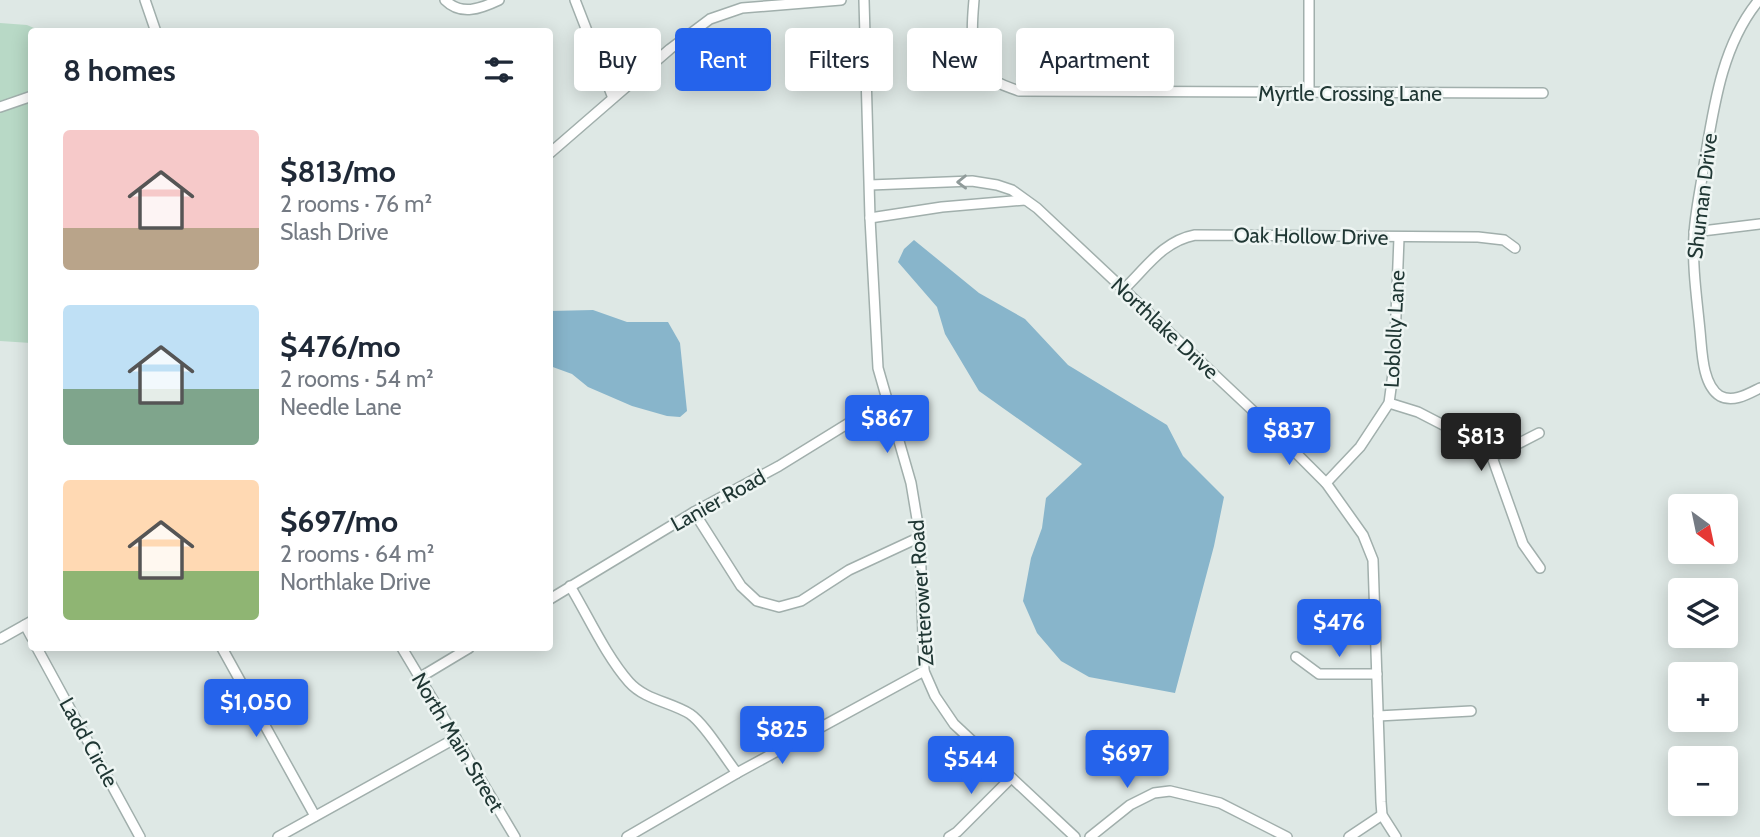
<!DOCTYPE html>
<html lang="en">
<head>
<meta charset="utf-8">
<style>
	body { margin:0; font-family:Cabin,sans-serif; background:#f6f6f7; color:#1f2937; height:100vh; display:flex; flex-direction:column; font-size:26px; white-space:nowrap }
	* { box-sizing:border-box; margin:0 }
	p { font-size:23px; color:#747a83 }
	.icon { flex:none; width:38px; height:38px; fill:none; stroke:currentColor; stroke-width:2; stroke-linecap:round; stroke-linejoin:round }
	.map { position:relative; flex:1; overflow:hidden }
	.drawer { position:absolute; left:28px; top:28px; width:525px; height:623px; display:flex; flex-direction:column; background:#fff; border-radius:7px; box-shadow:0 4px 18px #0003 }
	.drawer>* { flex:none }
	.guide { position:absolute; left:574px; top:28px; width:665px; height:63px; display:flex; gap:14px }
	.needle { width:46px; rotate:147deg }
	.tools { position:absolute; left:1668px; top:494px; display:grid; gap:14px }
	.tools a { display:grid; place-items:center; width:70px; height:70px; border-radius:7px; background:#fff; box-shadow:0 4px 18px #0003; font-size:35px }
	.price { position:absolute; translate:-50% -60px; padding:0 16px; border-radius:7px; background:#2563eb; color:#fff; font-size:23px; line-height:46px; filter:drop-shadow(0 2px 4px #0008) }
	.price::after { content:''; position:absolute; left:50%; top:42px; width:21px; height:16px; margin-left:-10px; background:inherit; clip-path:polygon(0 0,100% 0,50% 100%) }
	.price.active { background:#222; color:#fff }
	ul { padding:0; list-style:none }
	li { display:flex; align-items:center; gap:21px; height:175px; padding:0 35px }
	li span { display:grid; place-items:center; flex:none; width:196px; height:140px; border-radius:7px; color:#555 }
	li>.icon { margin-inline-start:auto }
	span .icon { width:84px; height:84px; fill:#fffc; stroke-width:1 }
	li b { font-size:30px }
	h2 { display:flex; justify-content:space-between; align-items:center; height:84px; padding:0 35px; font-size:30px }
	.chip { padding:0 24px; border-radius:7px; background:#fff; box-shadow:0 4px 18px #0003; font-size:24px; line-height:63px }
	.chip.active { background:#2563eb; color:#fff }
	.map>svg:first-child { display:block }
	.green { fill:#b8d9c6 }
	.water { fill:#88b5cb }
	.lines { fill:none; stroke-linecap:round; stroke-linejoin:round }
	.minor-casing { stroke:#a1afac; stroke-width:12 }
	.minor { stroke:#fff; stroke-width:9 }
	.oneway { stroke:#909b9a }
	.labels { text-anchor:middle; dominant-baseline:central; stroke-width:5; stroke-linejoin:round; paint-order:stroke }
	.street-label { font-size:21px; fill:#203734; stroke:#eef5f3 }
</style>
</head>
<body>
<div class="map">
<svg width="1760" height="837" viewBox="0 0 1760 837">
	<rect width="100%" height="100%" fill="#dee8e5"/>
	<path class="green" d="M0,23l27,2 14,6 -9,1 -1,311 -31,-2z"/>
	<g class="water">
		<path d="M914,240l65,53 46,26 43,46 99,60 16,31 41,41 -10,49 -39,147 -86,-16 -28,-16 -24,-28 -14,-32 8,-43 11,-30 4,-30 36,-34 -103,-73 -34,-57 -8,-27 -39,-45 6,-13z"/>
		<path d="M593,310l34,12h41l12,21 7,68 -7,6 -13,-1 -35,-10 -44,-19 -16,-13 -22,-8v-55z"/>
	</g>
	<g class="lines">
		<g class="minor-casing">
			<g id="minor">
				<path d="M145,0l11,32"/>
				<path d="M445,0c16,16 35,9 54,0"/>
				<path d="M575,0l38,98"/>
				<path d="M864,0l6,218 8,150 33,115 9,54 4,134 11,25 19,28 121,113"/>
				<path d="M974,0c-2,24 -6,57 14,76 8,8 21,11 31,15l524,2"/>
				<path d="M1759,0c-39,47 -46,113 -56,171 -3,21 -8,43 -9,64 -2,32 3,64 6,96 2,19 2,54 20,65 13,7 28,-2 40,-8"/>
				<path d="M1309,92v-92"/>
				<path d="M0,107l32,-11"/>
				<path d="M550,153l120,-104 40,-30 32,-11 99,-8"/>
				<path d="M870,185l102,-4 25,4 15,5 25,18 229,215 60,60 37,52 10,25 8,242 1,13 14,22"/>
				<path d="M870,218l72,-11 83,-7"/>
				<path d="M1694,232l66,-8"/>
				<path d="M1124,289c22,-21 39,-48 71,-54l283,2 26,3 11,8"/>
				<path d="M1389,403l29,9 62,32 12,13 31,87 17,24"/>
				<path d="M1492,457l47,-24"/>
				<path d="M1326,483l34,-36 29,-44 5,-37 5,-128"/>
				<path d="M694,512l47,74 16,15 22,6 22,-6 48,-31 71,-33"/>
				<path d="M570,586c18,30 36,70 59,96 16,18 42,20 61,32 15,10 35,44 47,59"/>
				<path d="M550,599l144,-87 85,-46 107,-66"/>
				<path d="M25,625l7,13"/>
				<path d="M0,639l32,-18"/>
				<path d="M37,648l103,189"/>
				<path d="M222,648l93,168"/>
				<path d="M402,648l113,189"/>
				<path d="M1296,657l23,17h58"/>
				<path d="M419,678l50,-30"/>
				<path d="M1378,716l93,-5"/>
				<path d="M278,837l178,-99"/>
				<path d="M627,837l110,-64 187,-102"/>
				<path d="M949,837l8,-5 54,-54"/>
				<path d="M1090,837l40,-32 24,-12 16,-2 50,12 67,34"/>
				<path d="M1349,837l33,-22"/>
			</g>
		</g>
		<use href="#minor" class="minor"/>
	</g>
	<defs><path id="oneway-chevron" d="M-2-3.5L2.5 0L-2 3.5" fill="none" stroke-width="1.6" stroke-linecap="round" stroke-linejoin="round" transform="scale(1.75)"/></defs>
	<use class="oneway" href="#oneway-chevron" transform="translate(962 182) rotate(179)"/>
	<g class="labels">
		<g class="street-label">
			<text x="1350" y="93">Myrtle Crossing Lane</text>
			<text transform="translate(1702 196) rotate(-83)">Shuman Drive</text>
			<text transform="translate(1311 236) rotate(1)">Oak Hollow Drive</text>
			<text transform="translate(1165 328) rotate(43)">Northlake Drive</text>
			<text transform="translate(1394 329) rotate(-87)">Loblolly Lane</text>
			<text transform="translate(718 500) rotate(-29)">Lanier Road</text>
			<text transform="translate(921 593) rotate(-94)">Zetterower Road</text>
			<text transform="translate(89 742) rotate(61)">Ladd Circle</text>
			<text transform="translate(458 742) rotate(59)">North Main Street</text>
		</g>
	</g>
</svg>
<div class="tools">
<a><svg class="needle" viewBox="-14 -14 28 28"><path d="M0-13l5 13h-10z" fill="#e53935"/><path d="M0 13l5-13h-10z" fill="#747a83"/></svg></a>
<a><svg class="icon" aria-label="layers" viewBox="0 0 24 24"><path d="M12 4l9 5-9 5-9-5zM3 14l9 5 9-5"/></svg></a>
<a>+</a>
<a>−</a>
</div>
<b class="price" style="left:887px;top:455px">$867</b>
<b class="price" style="left:1289px;top:467px">$837</b>
<b class="price active" style="left:1481px;top:473px">$813</b>
<b class="price" style="left:1339px;top:659px">$476</b>
<b class="price" style="left:256px;top:739px">$1,050</b>
<b class="price" style="left:782px;top:766px">$825</b>
<b class="price" style="left:1127px;top:790px">$697</b>
<b class="price" style="left:971px;top:796px">$544</b>
<div class="guide">
<a class="chip">Buy</a>
<a class="chip active">Rent</a>
<a class="chip">Filters</a>
<a class="chip">New</a>
<a class="chip">Apartment</a>
</div>
<section class="drawer">
<h2>8 homes<svg class="icon" aria-label="filters" viewBox="0 0 24 24"><path d="M4 7h16M4 17h16"/><circle cx="9" cy="7" r="2"/><circle cx="15" cy="17" r="2"/></svg></h2>
<ul>
<li><span style="background:linear-gradient(#f6c9c9 70%,#b9a48a 0)"><svg class="icon" aria-label="home" viewBox="0 0 24 24"><path d="M3 11l9-7 9 7M6 9v11h12V9"/></svg></span><div><b>$813/mo</b><p>2 rooms · 76 m²</p><p>Slash Drive</p></div></li>
<li><span style="background:linear-gradient(#bfe0f5 60%,#7fa58c 0)"><svg class="icon" aria-label="home" viewBox="0 0 24 24"><path d="M3 11l9-7 9 7M6 9v11h12V9"/></svg></span><div><b>$476/mo</b><p>2 rooms · 54 m²</p><p>Needle Lane</p></div></li>
<li><span style="background:linear-gradient(#ffd9b3 65%,#8fb573 0)"><svg class="icon" aria-label="home" viewBox="0 0 24 24"><path d="M3 11l9-7 9 7M6 9v11h12V9"/></svg></span><div><b>$697/mo</b><p>2 rooms · 64 m²</p><p>Northlake Drive</p></div></li>
</ul>
</section>
</div>
</body>
</html>
